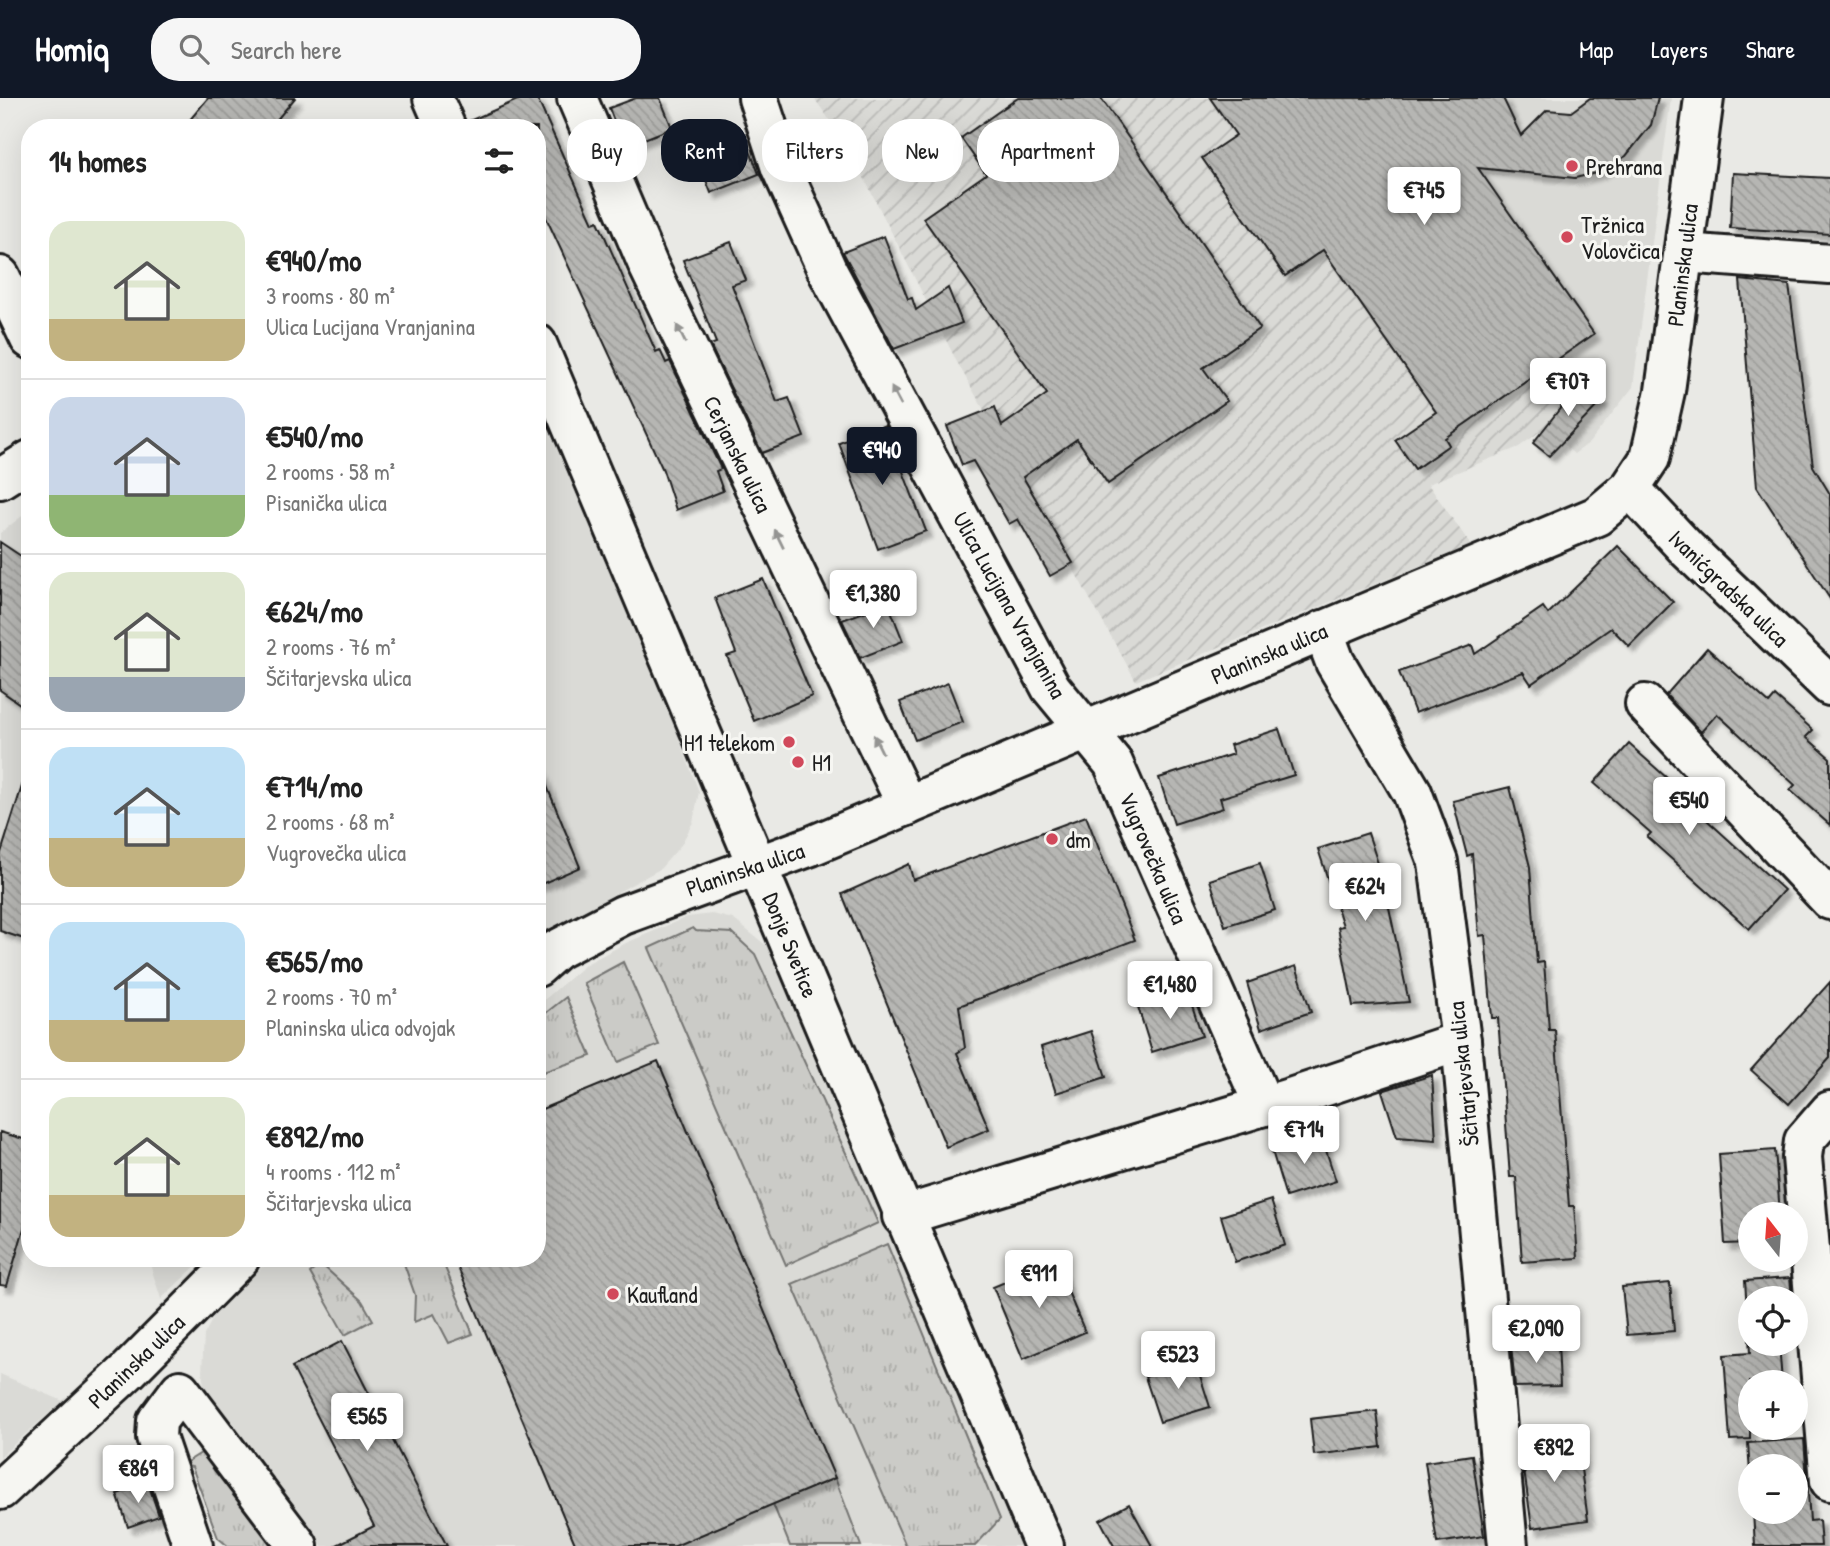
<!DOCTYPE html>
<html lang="en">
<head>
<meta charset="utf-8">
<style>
	body { margin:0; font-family:"Patrick Hand",sans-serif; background:#f6f6f6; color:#222; height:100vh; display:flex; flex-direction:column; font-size:26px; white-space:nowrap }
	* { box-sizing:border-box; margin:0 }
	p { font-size:23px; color:#767676 }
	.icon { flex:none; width:38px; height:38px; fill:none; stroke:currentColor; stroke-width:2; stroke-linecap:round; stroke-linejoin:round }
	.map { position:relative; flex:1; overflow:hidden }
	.drawer { position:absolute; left:21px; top:21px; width:525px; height:1148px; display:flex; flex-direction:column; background:#fff; border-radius:28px; box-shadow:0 7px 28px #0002 }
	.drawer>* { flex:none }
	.top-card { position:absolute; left:567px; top:21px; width:665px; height:63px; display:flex; gap:14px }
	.needle { width:46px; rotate:343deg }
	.buttons { position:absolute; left:1738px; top:1104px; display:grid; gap:14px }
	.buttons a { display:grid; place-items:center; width:70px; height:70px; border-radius:50%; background:#fff; box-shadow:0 7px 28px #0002; font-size:35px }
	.price { position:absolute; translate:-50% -60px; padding:0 16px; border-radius:7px; background:#fff; color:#222; font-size:23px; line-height:46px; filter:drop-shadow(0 2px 4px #0008) }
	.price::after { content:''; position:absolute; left:50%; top:42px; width:21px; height:16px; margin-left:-10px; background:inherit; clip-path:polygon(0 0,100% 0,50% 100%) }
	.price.on { background:#111827; color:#fff }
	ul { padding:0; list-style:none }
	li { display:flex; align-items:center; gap:21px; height:175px; padding:0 28px }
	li+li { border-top:2px solid #e0e0e0 }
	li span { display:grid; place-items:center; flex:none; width:196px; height:140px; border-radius:21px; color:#555 }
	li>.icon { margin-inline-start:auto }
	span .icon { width:84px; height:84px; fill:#fffc; stroke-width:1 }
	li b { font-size:30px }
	h2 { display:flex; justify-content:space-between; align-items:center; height:84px; padding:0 28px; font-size:30px }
	.pill { padding:0 24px; border-radius:28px; background:#fff; box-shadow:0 7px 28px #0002; font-size:24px; line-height:63px }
	.pill.on { background:#111827; color:#fff }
	header { display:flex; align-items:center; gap:42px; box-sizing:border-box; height:98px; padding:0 35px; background:#111827; color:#fff }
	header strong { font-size:33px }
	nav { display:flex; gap:38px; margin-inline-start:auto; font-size:24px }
	.search { width:490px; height:63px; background:#f6f6f6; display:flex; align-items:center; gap:18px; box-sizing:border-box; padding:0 24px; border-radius:28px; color:#767676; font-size:26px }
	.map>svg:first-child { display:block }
	.built { fill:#dadad6 }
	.industrial { fill:url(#industrial-furrows) }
	.grass { fill:url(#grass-tufts); stroke:#747472; stroke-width:2 }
	.building { fill:url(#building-back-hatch); stroke:#1c1c1c; stroke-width:2; filter:url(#shadow) }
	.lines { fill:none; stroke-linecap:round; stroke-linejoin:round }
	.minor-casing { stroke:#1c1c1c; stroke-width:44 }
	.minor { stroke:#f6f6f2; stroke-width:38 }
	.oneway { fill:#949492 }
	.poi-dot { fill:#d1495b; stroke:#f6f6f2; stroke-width:2.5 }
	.labels { text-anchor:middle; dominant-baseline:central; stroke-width:6; stroke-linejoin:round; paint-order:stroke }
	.poi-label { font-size:23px; fill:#1c1c1c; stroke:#f6f6f2; text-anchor:start }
	.street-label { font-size:23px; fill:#1c1c1c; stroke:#f6f6f2 }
</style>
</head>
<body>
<header>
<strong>Homiq</strong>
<div class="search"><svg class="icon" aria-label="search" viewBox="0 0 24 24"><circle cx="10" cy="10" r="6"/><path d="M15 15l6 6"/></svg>Search here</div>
<nav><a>Map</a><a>Layers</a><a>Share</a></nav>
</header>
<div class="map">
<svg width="1830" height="1448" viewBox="0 0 1830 1448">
	<defs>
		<pattern id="industrial-furrows" width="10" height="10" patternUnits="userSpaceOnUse" patternTransform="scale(1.75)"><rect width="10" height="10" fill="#dadad6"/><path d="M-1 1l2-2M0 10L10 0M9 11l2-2" fill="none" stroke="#babab7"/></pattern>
		<pattern id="grass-tufts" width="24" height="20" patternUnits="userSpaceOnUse" patternTransform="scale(1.75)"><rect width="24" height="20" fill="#cbcbc7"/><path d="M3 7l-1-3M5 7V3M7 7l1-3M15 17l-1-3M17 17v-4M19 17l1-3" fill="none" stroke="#aeaeaa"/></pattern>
		<pattern id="building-back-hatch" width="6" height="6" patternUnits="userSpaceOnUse" patternTransform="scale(1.75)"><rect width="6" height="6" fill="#b6b6b3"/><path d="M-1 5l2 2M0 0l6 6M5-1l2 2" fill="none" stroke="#9c9c99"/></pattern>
		<filter id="shadow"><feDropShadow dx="6" dy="6" stdDeviation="2" flood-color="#0004"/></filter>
	</defs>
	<rect width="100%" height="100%" fill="#e9e9e5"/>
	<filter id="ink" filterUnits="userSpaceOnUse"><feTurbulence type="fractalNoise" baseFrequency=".0143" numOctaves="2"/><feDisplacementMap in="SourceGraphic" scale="14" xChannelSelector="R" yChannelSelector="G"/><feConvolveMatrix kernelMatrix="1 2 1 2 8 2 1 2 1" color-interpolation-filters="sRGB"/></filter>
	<g filter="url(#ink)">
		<g class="built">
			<path d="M1380,0h291l-38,289 -44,56 -15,11 -28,-27 38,-49z"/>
			<path d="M537,305l126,293 36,96 -6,30 -12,23 -21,24 -111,61 -12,10z"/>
			<path d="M30,412v428l-30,-9v-396z"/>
			<path d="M712,816l21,5 39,31 258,596h-708l-30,-45 -87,-109 -3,-20 2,-37 10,-19 57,-58h266v-252l49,-42 40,-21 61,-26z"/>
			<path d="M148,1160h56l-43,41z"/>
			<path d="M0,1276l63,27 -63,56z"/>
		</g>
		<path class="industrial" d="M814,0h574l196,281 -38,48 -27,20 -91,37 43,61 -335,136 -179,-319 -109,-216z"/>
		<g class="grass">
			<path d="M693,830l3,3 36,2 23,21 123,269 -92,42 -137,-317z"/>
			<path d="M623,864l36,83 -41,17 -34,-79z"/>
			<path d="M566,899l25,59 -54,18v-54z"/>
			<path d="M887,1146l113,275 -25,27h-69l-114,-262z"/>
			<path d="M402,1160h39l32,76 -24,9 -15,-29 -20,8 1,-27z"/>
			<path d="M321,1166l41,37 11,19 -28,15 -35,-62z"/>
			<path d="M201,1355l40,44 36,49h-49l-10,-8 -26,-71 -10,-2z"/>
			<path d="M835,1380l26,68h-71l-17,-42z"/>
		</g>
		<g class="building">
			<path d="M208,0h87l-25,30h-87z"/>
			<path d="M522,0h15l56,125 5,-2 58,131 4,-2 6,13 4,-2 51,108 -5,2 7,20 -47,19 -13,-40 -126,-272v-70h-70v-6z"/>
			<path d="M636,0h24l12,30 -48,19 -15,-39z"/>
			<path d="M1018,0h83l159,230 -57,40 24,33 -119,83 -31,-45 -54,38 50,86 -23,13 -32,-57 -9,5 -36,-63 -11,4 -15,-39 48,-19 7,19 45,-32 -124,-176 63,-44 -25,-36z"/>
			<path d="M1210,0h293l18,38 26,-26 24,2 19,-14h68l-7,27 -25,31 -30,17 -21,5 -97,-10 116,166 -149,104 4,7 -34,24 -20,-29 41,-28 -113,-162 -38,26 -83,-118 34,-23z"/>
			<path d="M744,38l15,38 -48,19 -15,-39z"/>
			<path d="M1733,75l97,5v56l-100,-6z"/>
			<path d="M884,138l24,63 4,-1 4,12 32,-22 14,35 -68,26 -51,-97z"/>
			<path d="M731,144l15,38 -14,5 45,117 12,-4 15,39 -42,16 -52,-108 6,-2 -33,-83z"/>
			<path d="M1740,182l49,5 24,181 17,28v105l-73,-112z"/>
			<path d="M1583,281l19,22 -53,55 -16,-13z"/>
			<path d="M885,327l41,106 -48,18 -39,-106z"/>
			<path d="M0,444l30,20v149l-30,-21z"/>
			<path d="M1618,448l55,56 -44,44 -18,-18 -80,56 -8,-12 -108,41 -16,-41 73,-27 3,9 68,-47 5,7z"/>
			<path d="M763,481l49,117 -58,25 -27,-65 9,-3 -21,-55z"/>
			<path d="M888,505l15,38 -43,17 -18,-38z"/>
			<path d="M1707,550l62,55 6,-7 38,34 -7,7 24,21v67l-40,-35 5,-5 -78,-71 -16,18 -35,-37z"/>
			<path d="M948,585l15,39 -48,18 -15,-38z"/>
			<path d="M1279,631l15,46 -74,23 3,10 -49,16 -15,-46 74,-24 -3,-9z"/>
			<path d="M1629,646l38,34 -3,3 120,109 -35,39 -102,-92 4,-4 -57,-50z"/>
			<path d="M537,664l43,105 -43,19z"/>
			<path d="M24,682l6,1v160l-30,-10v-75z"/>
			<path d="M1510,689l20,80 7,96 7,-1 5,68h6l14,176h5l4,52 -56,4 -6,-85h-6l-12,-159h-6l-7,-83 -6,1 -7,-82 -5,2 -14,-55z"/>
			<path d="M1086,718l49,124 -176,66 6,42 -8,5 32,76 -43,18 -104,-253 67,-30 4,16z"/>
			<path d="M1368,735l15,46 26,123 -56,4 -15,-79 5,-1 -25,-77z"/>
			<path d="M1260,765l15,47 -50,16 -15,-46z"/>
			<path d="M1296,868l15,46 -50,17 -14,-46z"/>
			<path d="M1830,884v76l-41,46 -38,-34z"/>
			<path d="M1187,892l15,46 -50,16 -14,-45z"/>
			<path d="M1091,933l15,46 -50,16 -15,-46z"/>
			<path d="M658,963l177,417 -160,68h-99l-122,-288h83v-147z"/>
			<path d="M1432,977l4,65 -39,-3 -15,-46z"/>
			<path d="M0,1034l30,9v67l-23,78 -7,-1z"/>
			<path d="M1321,1037l15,46 -50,16 -14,-46z"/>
			<path d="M1775,1052l5,64h-30v29l-25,1 -6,-90z"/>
			<path d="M1271,1102l14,45 -50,17 -14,-46z"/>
			<path d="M1055,1163l30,71 -62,27 -30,-72z"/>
			<path d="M1790,1180l2,20h-42v46h29l3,38h-32v57l-20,1 -6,-85 26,-2 -5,-72z"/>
			<path d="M1670,1185l4,48 -47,4 -5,-48z"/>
			<path d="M342,1243l105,205h-112l39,-20 -82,-159z"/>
			<path d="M1558,1244l2,44 -45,1 -4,-43z"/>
			<path d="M1195,1262l15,47 -50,15 -15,-45z"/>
			<path d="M1377,1313l4,36 -67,8 -4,-36z"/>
			<path d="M1804,1341l6,82 9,-1 2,26h-66l-2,-34h43v-46h-46v8l-2,-31z"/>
			<path d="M1577,1342l11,80 -56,8 -11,-80z"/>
			<path d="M1472,1357l12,81 -47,7 -12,-81z"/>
			<path d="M148,1385l11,33 -31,11 -11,-33z"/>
			<path d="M1129,1406l23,42h-38l-14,-26z"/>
		</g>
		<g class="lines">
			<g class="minor-casing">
				<g id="minor">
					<path d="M433,0l13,30"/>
					<path d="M577,0l72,169 258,539"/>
					<path d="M758,0l23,70 47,104 223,416 62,75 151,343"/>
					<path d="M1684,155l146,11"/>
					<path d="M0,178l30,63"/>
					<path d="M537,246c170,400 336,802 507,1202"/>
					<path d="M0,381l30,-19"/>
					<path d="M1630,390l57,61 143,137"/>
					<path d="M1323,532l12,32 77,130 26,70 23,179 47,505"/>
					<path d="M1645,606l185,196"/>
					<path d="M537,869l19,-17 67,-35 188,-69 786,-330 33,-28 20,-30 15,-67 39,-293"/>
					<path d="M1830,1013l-26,30 -2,16 28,324"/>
					<path d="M902,1118l388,-118 171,-57"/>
					<path d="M0,1392l128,-119 112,-113"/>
					<path d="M193,1448l-37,-109 1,-16 23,-31 118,156"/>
				</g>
			</g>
			<use href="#minor" class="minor"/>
		</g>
		<defs><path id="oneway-solid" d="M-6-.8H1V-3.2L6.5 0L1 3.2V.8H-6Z" transform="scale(1.75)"/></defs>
		<g class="oneway">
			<use href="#oneway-solid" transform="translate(681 236) rotate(-116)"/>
			<use href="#oneway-solid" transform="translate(896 298) rotate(-118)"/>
			<use href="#oneway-solid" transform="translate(779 441) rotate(-116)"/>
			<use href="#oneway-solid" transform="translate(878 646) rotate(-116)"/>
		</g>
	</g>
	<g class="poi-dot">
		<circle cx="1572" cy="68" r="7"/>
		<circle cx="1567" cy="139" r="7"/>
		<circle cx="789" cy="644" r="7"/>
		<circle cx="798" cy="664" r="7"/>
		<circle cx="1052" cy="741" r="7"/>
		<circle cx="613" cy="1196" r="7"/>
	</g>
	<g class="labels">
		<g class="poi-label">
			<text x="1586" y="68">Prehrana</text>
			<text x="1581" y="126">Tržnica<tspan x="1581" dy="26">Volovčica</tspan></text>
			<text x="775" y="644" text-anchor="end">H1 telekom</text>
			<text x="812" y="664">H1</text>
			<text x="1066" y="741">dm</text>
			<text x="627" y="1196">Kaufland</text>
		</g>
		<g class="street-label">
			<text transform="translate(1682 167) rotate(-83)">Planinska ulica</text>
			<text transform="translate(738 356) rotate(64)">Cerjanska ulica</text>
			<text transform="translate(1729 490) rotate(44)">Ivanićgradska ulica</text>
			<text transform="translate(1010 507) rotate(61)">Ulica Lucijana Vranjanina</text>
			<text transform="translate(1269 555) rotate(-23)">Planinska ulica</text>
			<text transform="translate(1154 760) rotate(67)">Vugrovečka ulica</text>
			<text transform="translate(745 771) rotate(-19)">Planinska ulica</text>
			<text transform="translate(791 847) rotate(68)">Donje Svetice</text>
			<text transform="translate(1463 976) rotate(-96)">Ščitarjevska ulica</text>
			<text transform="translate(136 1263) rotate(-44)">Planinska ulica</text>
		</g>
	</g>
</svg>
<div class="buttons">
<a><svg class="needle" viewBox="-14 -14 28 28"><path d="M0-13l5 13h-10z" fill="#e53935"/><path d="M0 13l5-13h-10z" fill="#767676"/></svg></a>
<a><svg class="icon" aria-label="locate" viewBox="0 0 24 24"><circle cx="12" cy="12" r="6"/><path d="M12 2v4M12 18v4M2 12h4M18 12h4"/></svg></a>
<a>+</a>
<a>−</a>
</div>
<b class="price" style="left:1424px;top:129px">€745</b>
<b class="price" style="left:1568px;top:320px">€707</b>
<b class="price on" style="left:882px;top:389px">€940</b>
<b class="price" style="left:873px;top:532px">€1,380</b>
<b class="price" style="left:1689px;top:739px">€540</b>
<b class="price" style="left:1365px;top:825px">€624</b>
<b class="price" style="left:1170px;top:923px">€1,480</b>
<b class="price" style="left:1304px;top:1068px">€714</b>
<b class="price" style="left:1039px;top:1212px">€911</b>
<b class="price" style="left:1536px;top:1267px">€2,090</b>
<b class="price" style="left:1178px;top:1293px">€523</b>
<b class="price" style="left:367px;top:1355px">€565</b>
<b class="price" style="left:1554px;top:1386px">€892</b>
<b class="price" style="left:138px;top:1407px">€869</b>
<div class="top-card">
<a class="pill">Buy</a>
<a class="pill on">Rent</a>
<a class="pill">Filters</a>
<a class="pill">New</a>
<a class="pill">Apartment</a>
</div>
<section class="drawer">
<h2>14 homes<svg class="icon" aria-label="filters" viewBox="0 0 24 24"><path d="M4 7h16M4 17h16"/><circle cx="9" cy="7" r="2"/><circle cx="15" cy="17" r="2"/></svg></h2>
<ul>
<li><span style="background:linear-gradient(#dfe7d0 70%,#c2b280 0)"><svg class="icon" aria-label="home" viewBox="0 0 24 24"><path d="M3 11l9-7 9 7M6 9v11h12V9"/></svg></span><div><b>€940/mo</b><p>3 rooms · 80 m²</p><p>Ulica Lucijana Vranjanina</p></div></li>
<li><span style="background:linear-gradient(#c9d6e8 70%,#8fb573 0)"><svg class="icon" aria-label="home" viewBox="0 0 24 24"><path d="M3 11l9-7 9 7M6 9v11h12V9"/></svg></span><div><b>€540/mo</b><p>2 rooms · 58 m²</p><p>Pisanička ulica</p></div></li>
<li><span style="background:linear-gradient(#dfe7d0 75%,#9aa5b1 0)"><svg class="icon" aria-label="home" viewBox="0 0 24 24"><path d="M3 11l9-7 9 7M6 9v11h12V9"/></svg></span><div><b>€624/mo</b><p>2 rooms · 76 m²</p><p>Ščitarjevska ulica</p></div></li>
<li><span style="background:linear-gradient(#bfe0f5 65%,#c2b280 0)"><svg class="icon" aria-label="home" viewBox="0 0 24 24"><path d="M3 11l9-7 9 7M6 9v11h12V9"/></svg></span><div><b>€714/mo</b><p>2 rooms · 68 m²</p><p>Vugrovečka ulica</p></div></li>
<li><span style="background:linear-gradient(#bfe0f5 70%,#c2b280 0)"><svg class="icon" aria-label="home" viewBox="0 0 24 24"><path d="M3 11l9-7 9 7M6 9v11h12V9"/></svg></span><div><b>€565/mo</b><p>2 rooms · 70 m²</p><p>Planinska ulica odvojak</p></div></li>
<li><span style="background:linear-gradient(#dfe7d0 70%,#c2b280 0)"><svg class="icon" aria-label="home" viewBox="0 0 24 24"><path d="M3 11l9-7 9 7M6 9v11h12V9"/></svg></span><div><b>€892/mo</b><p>4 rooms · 112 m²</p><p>Ščitarjevska ulica</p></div></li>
</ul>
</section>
</div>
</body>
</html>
